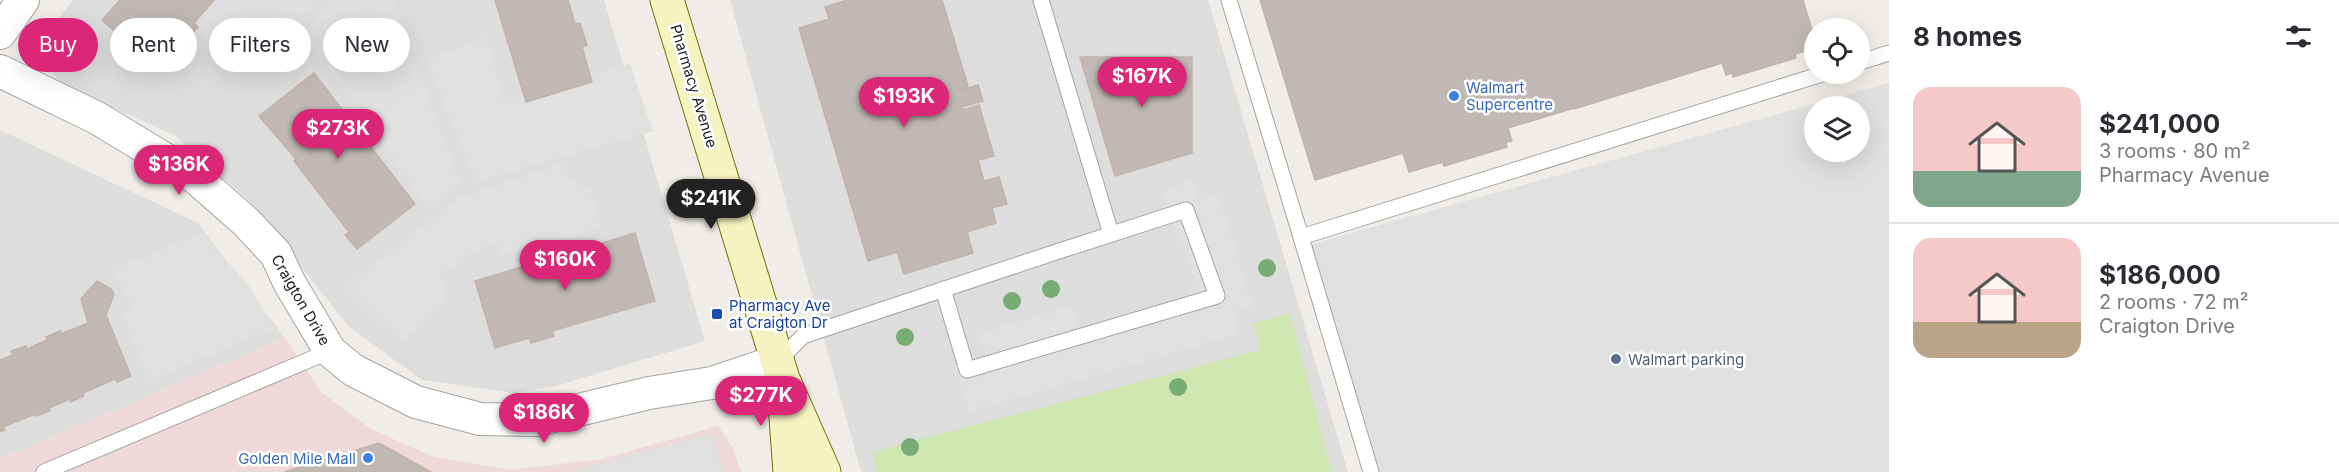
<!DOCTYPE html>
<html lang="en">
<head>
<meta charset="utf-8">
<style>
	body { margin:0; font-family:Inter,sans-serif; background:#f7f7f7; color:#2b2b33; height:100vh; display:flex; flex-direction:column; font-size:22px; white-space:nowrap }
	* { box-sizing:border-box; margin:0 }
	p { font-size:20px; color:#7c7c81 }
	.icon { flex:none; width:33px; height:33px; fill:none; stroke:currentColor; stroke-width:2; stroke-linecap:round; stroke-linejoin:round }
	.map { position:relative; flex:1; overflow:hidden }
	.side { display:flex; flex-direction:column; background:#fff; width:450px }
	.side>* { flex:none }
	.hud { position:absolute; left:18px; top:18px; width:570px; height:54px; display:flex; gap:12px }
	.fabs { position:absolute; left:1804px; top:18px; display:grid; gap:12px }
	.fabs a { display:grid; place-items:center; width:66px; height:66px; border-radius:50%; background:#fff; box-shadow:0 6px 24px #0002; font-size:30px }
	.price { position:absolute; translate:-50% -51px; padding:0 14px; border-radius:21px; background:#db2777; color:#fff; font-size:20px; line-height:39px; filter:drop-shadow(0 2px 3px #0008) }
	.price::after { content:''; position:absolute; left:50%; top:36px; width:18px; height:14px; margin-left:-9px; background:inherit; clip-path:polygon(0 0,100% 0,50% 100%) }
	.price.active { background:#222; color:#fff }
	ul { padding:0; list-style:none }
	li { display:flex; align-items:center; gap:18px; height:150px; padding:0 24px }
	li+li { border-top:2px solid #e1e1e2 }
	li span { display:grid; place-items:center; flex:none; width:168px; height:120px; border-radius:18px; color:#555 }
	li>.icon { margin-inline-start:auto }
	span .icon { width:72px; height:72px; fill:#fffc; stroke-width:1 }
	li b { font-size:26px }
	h2 { display:flex; justify-content:space-between; align-items:center; height:72px; padding:0 24px; font-size:26px }
	.tag { padding:0 21px; border-radius:27px; background:#fff; box-shadow:0 6px 24px #0002; font-size:21px; line-height:54px }
	.tag.active { background:#db2777; color:#fff }
	main { display:flex; flex:1; min-height:0 }
	.map>svg:first-child { display:block }
	.residential { fill:#dedddd }
	.commercial { fill:#efd8d9 }
	.grass { fill:#cfe6b1 }
	.parking { fill:#e0e0e0; fill-rule:evenodd }
	.building { fill:#c0b8b4; stroke:#c1b3ab; stroke-width:1.5 }
	.lines { fill:none; stroke-linecap:round; stroke-linejoin:round }
	.lane-casing { stroke:#a4a4a4; stroke-width:17 }
	.street-casing { stroke:#a4a4a4; stroke-width:34 }
	.secondary-casing { stroke:#6e720d; stroke-width:35 }
	.lane { stroke:#fff; stroke-width:15 }
	.street { stroke:#fff; stroke-width:32 }
	.secondary { stroke:#f5f4c0; stroke-width:33 }
	.tree { fill:#77ad74 }
	.shop-dot { fill:#3f7fe0; stroke:#fff; stroke-width:2 }
	.transit-dot { fill:#1a4fb4; stroke:#fff; stroke-width:2 }
	.service-dot { fill:#5c6f8a; stroke:#fff; stroke-width:2 }
	.labels { text-anchor:middle; dominant-baseline:central; stroke-width:5; stroke-linejoin:round; paint-order:stroke }
	.street-label { font-size:15px; fill:#202020; stroke:#fff }
	.shop-label { font-size:15px; fill:#366cbe; stroke:#fff; text-anchor:start }
	.transit-label { font-size:15px; fill:#164399; stroke:#fff; text-anchor:start }
	.service-label { font-size:15px; fill:#4e5e75; stroke:#fff; text-anchor:start }
</style>
</head>
<body>
<main>
<div class="map">
<svg width="1889" height="472" viewBox="0 0 1889 472">
	<rect width="100%" height="100%" fill="#f0ede8"/>
	<g class="residential">
		<path d="M73,0h531l101,341 -149,45 -42,7 -92,-13 -74,-54 -100,-126 -72,-64 -113,-51 -19,-23 -2,-23z"/>
		<path d="M730,0h478l140,472h-487z"/>
		<path d="M0,130l198,93 87,115 -285,121z"/>
	</g>
	<path class="commercial" d="M285,338l36,54 52,38 59,26 77,14 93,-11 116,-33 15,22 8,24h-741v-13z"/>
	<path class="grass" d="M1290,313l42,159h-455l-5,-20 388,-102 -7,-27z"/>
	<g class="parking">
		<path d="M222,0h95l-75,75 -47,-48z"/>
		<path d="M337,0h56l68,185 -32,26 -127,-179z"/>
		<path d="M485,36l19,63 126,-35 23,67 -177,51 -49,-121z"/>
		<path d="M1889,83v389h-512l-69,-227zM1815,106h45v46h-45z"/>
		<path d="M564,163l6,17 20,8 13,39 -102,29 -6,-13 -55,30 5,31 -44,38 -56,-55 115,-90z"/>
		<path d="M1191,179l8,20 21,-3 33,111 -19,4 2,24 -267,77 -15,-46 33,-8 -8,-25 92,-27 8,23 110,-33 5,-18 -30,-87z"/>
		<path d="M202,233l48,54 24,41 -125,53 -27,-68 11,-5 -19,-39z"/>
		<path d="M711,433l14,39h-156z"/>
	</g>
	<g class="building">
		<path d="M120,0h94l-20,23 4,4 -8,9 -5,-4 -31,35 -52,-47z"/>
		<path d="M495,0h73l7,24 5,-1 7,22 -5,2 10,35 -66,20z"/>
		<path d="M847,0h95l26,86 -10,5 20,-6 5,16 -21,6 1,3 16,-5 15,51 -16,4 6,21 15,-4 8,27 -15,4 4,15 -29,9 6,21 -69,21 -7,-22 -29,9 -69,-233 30,-9 -4,-12z"/>
		<path d="M1260,0h543l12,40v8l-20,6 1,4 -63,19 -1,-4 -6,2 -4,-12 -148,46v-1l-66,20 4,13 -6,1 1,5 -63,19 -1,-4 -34,10 -6,-19 -88,27z"/>
		<path d="M1080,57h112v96l-77,23z"/>
		<path d="M314,73l101,131 -58,45 -12,-14 4,-3 -55,-71 2,-2 -37,-43z"/>
		<path d="M635,233l20,68 -103,30 2,5 -23,7 -2,-5 -34,10 -20,-67z"/>
		<path d="M97,281l14,8 3,5 -8,21 25,61 -14,6 -2,-3 -32,14 1,3 -13,6 -1,-3 -21,9 1,3 -14,5 -1,-2 -32,13 2,3 -5,2v-72l13,-5 -2,-4 15,-5 1,3 20,-9 -1,-3 14,-6 1,3 27,-11 -7,-24z"/>
		<path d="M379,443l52,29h-147z"/>
	</g>
	<g class="lines">
		<g class="lane-casing">
			<g id="lane">
				<path d="M1041,0l70,234"/>
				<path d="M1229,0l72,237"/>
				<path d="M1860,62l29,-9"/>
				<path d="M778,361l25,-25 9,-3c125,-42 249,-83 374,-123l31,86 -250,74 -24,-81"/>
				<path d="M44,472l286,-121"/>
				<path d="M1371,472l-70,-235 521,-163"/>
			</g>
		</g>
		<g class="street-casing">
			<g id="street">
				<path d="M0,33l23,-33"/>
				<path d="M0,71l97,47 99,60 50,44 30,32 13,28 41,69 23,19 63,32 64,17 57,1 112,-27 63,-10 66,-22"/>
			</g>
		</g>
		<g class="secondary-casing">
			<g id="secondary">
				<path d="M667,0l116,379 41,93"/>
				<path d="M785,405l5,67"/>
			</g>
		</g>
		<use href="#lane" class="lane"/>
		<use href="#street" class="street"/>
		<use href="#secondary" class="secondary"/>
	</g>
	<g class="tree">
		<circle cx="1267" cy="268" r="9"/>
		<circle cx="1051" cy="289" r="9"/>
		<circle cx="1012" cy="301" r="9"/>
		<circle cx="905" cy="337" r="9"/>
		<circle cx="1178" cy="387" r="9"/>
		<circle cx="910" cy="447" r="9"/>
	</g>
	<g class="shop-dot">
		<circle cx="1454" cy="96" r="6"/>
		<circle cx="368" cy="458" r="6"/>
	</g>
	<rect class="transit-dot" x="711" y="308" width="12" height="12" rx="3"/>
	<circle class="service-dot" cx="1616" cy="359" r="6"/>
	<g class="labels">
		<g class="street-label">
			<text transform="translate(694 86) rotate(73)">Pharmacy Avenue</text>
			<text transform="translate(301 300) rotate(60)">Craigton Drive</text>
		</g>
		<g class="shop-label">
			<text x="1466" y="87">Walmart<tspan x="1466" dy="17">Supercentre</tspan></text>
			<text x="356" y="458" text-anchor="end">Golden Mile Mall</text>
		</g>
		<g class="transit-label">
			<text x="729" y="305">Pharmacy Ave<tspan x="729" dy="17">at Craigton Dr</tspan></text>
		</g>
		<g class="service-label">
			<text x="1628" y="359">Walmart parking</text>
		</g>
	</g>
</svg>
<div class="fabs">
<a><svg class="icon" aria-label="locate" viewBox="0 0 24 24"><circle cx="12" cy="12" r="6"/><path d="M12 2v4M12 18v4M2 12h4M18 12h4"/></svg></a>
<a><svg class="icon" aria-label="layers" viewBox="0 0 24 24"><path d="M12 4l9 5-9 5-9-5zM3 14l9 5 9-5"/></svg></a>
</div>
<b class="price" style="left:1142px;top:108px">$167K</b>
<b class="price" style="left:904px;top:128px">$193K</b>
<b class="price" style="left:338px;top:160px">$273K</b>
<b class="price" style="left:179px;top:196px">$136K</b>
<b class="price active" style="left:711px;top:230px">$241K</b>
<b class="price" style="left:565px;top:291px">$160K</b>
<b class="price" style="left:761px;top:427px">$277K</b>
<b class="price" style="left:544px;top:444px">$186K</b>
<div class="hud">
<a class="tag active">Buy</a>
<a class="tag">Rent</a>
<a class="tag">Filters</a>
<a class="tag">New</a>
</div>
</div>
<section class="side">
<h2>8 homes<svg class="icon" aria-label="filters" viewBox="0 0 24 24"><path d="M4 7h16M4 17h16"/><circle cx="9" cy="7" r="2"/><circle cx="15" cy="17" r="2"/></svg></h2>
<ul>
<li><span style="background:linear-gradient(#f6c9c9 70%,#7fa58c 0)"><svg class="icon" aria-label="home" viewBox="0 0 24 24"><path d="M3 11l9-7 9 7M6 9v11h12V9"/></svg></span><div><b>$241,000</b><p>3 rooms · 80 m²</p><p>Pharmacy Avenue</p></div></li>
<li><span style="background:linear-gradient(#f6c9c9 70%,#b9a48a 0)"><svg class="icon" aria-label="home" viewBox="0 0 24 24"><path d="M3 11l9-7 9 7M6 9v11h12V9"/></svg></span><div><b>$186,000</b><p>2 rooms · 72 m²</p><p>Craigton Drive</p></div></li>
</ul>
</section>
</main>
</body>
</html>
